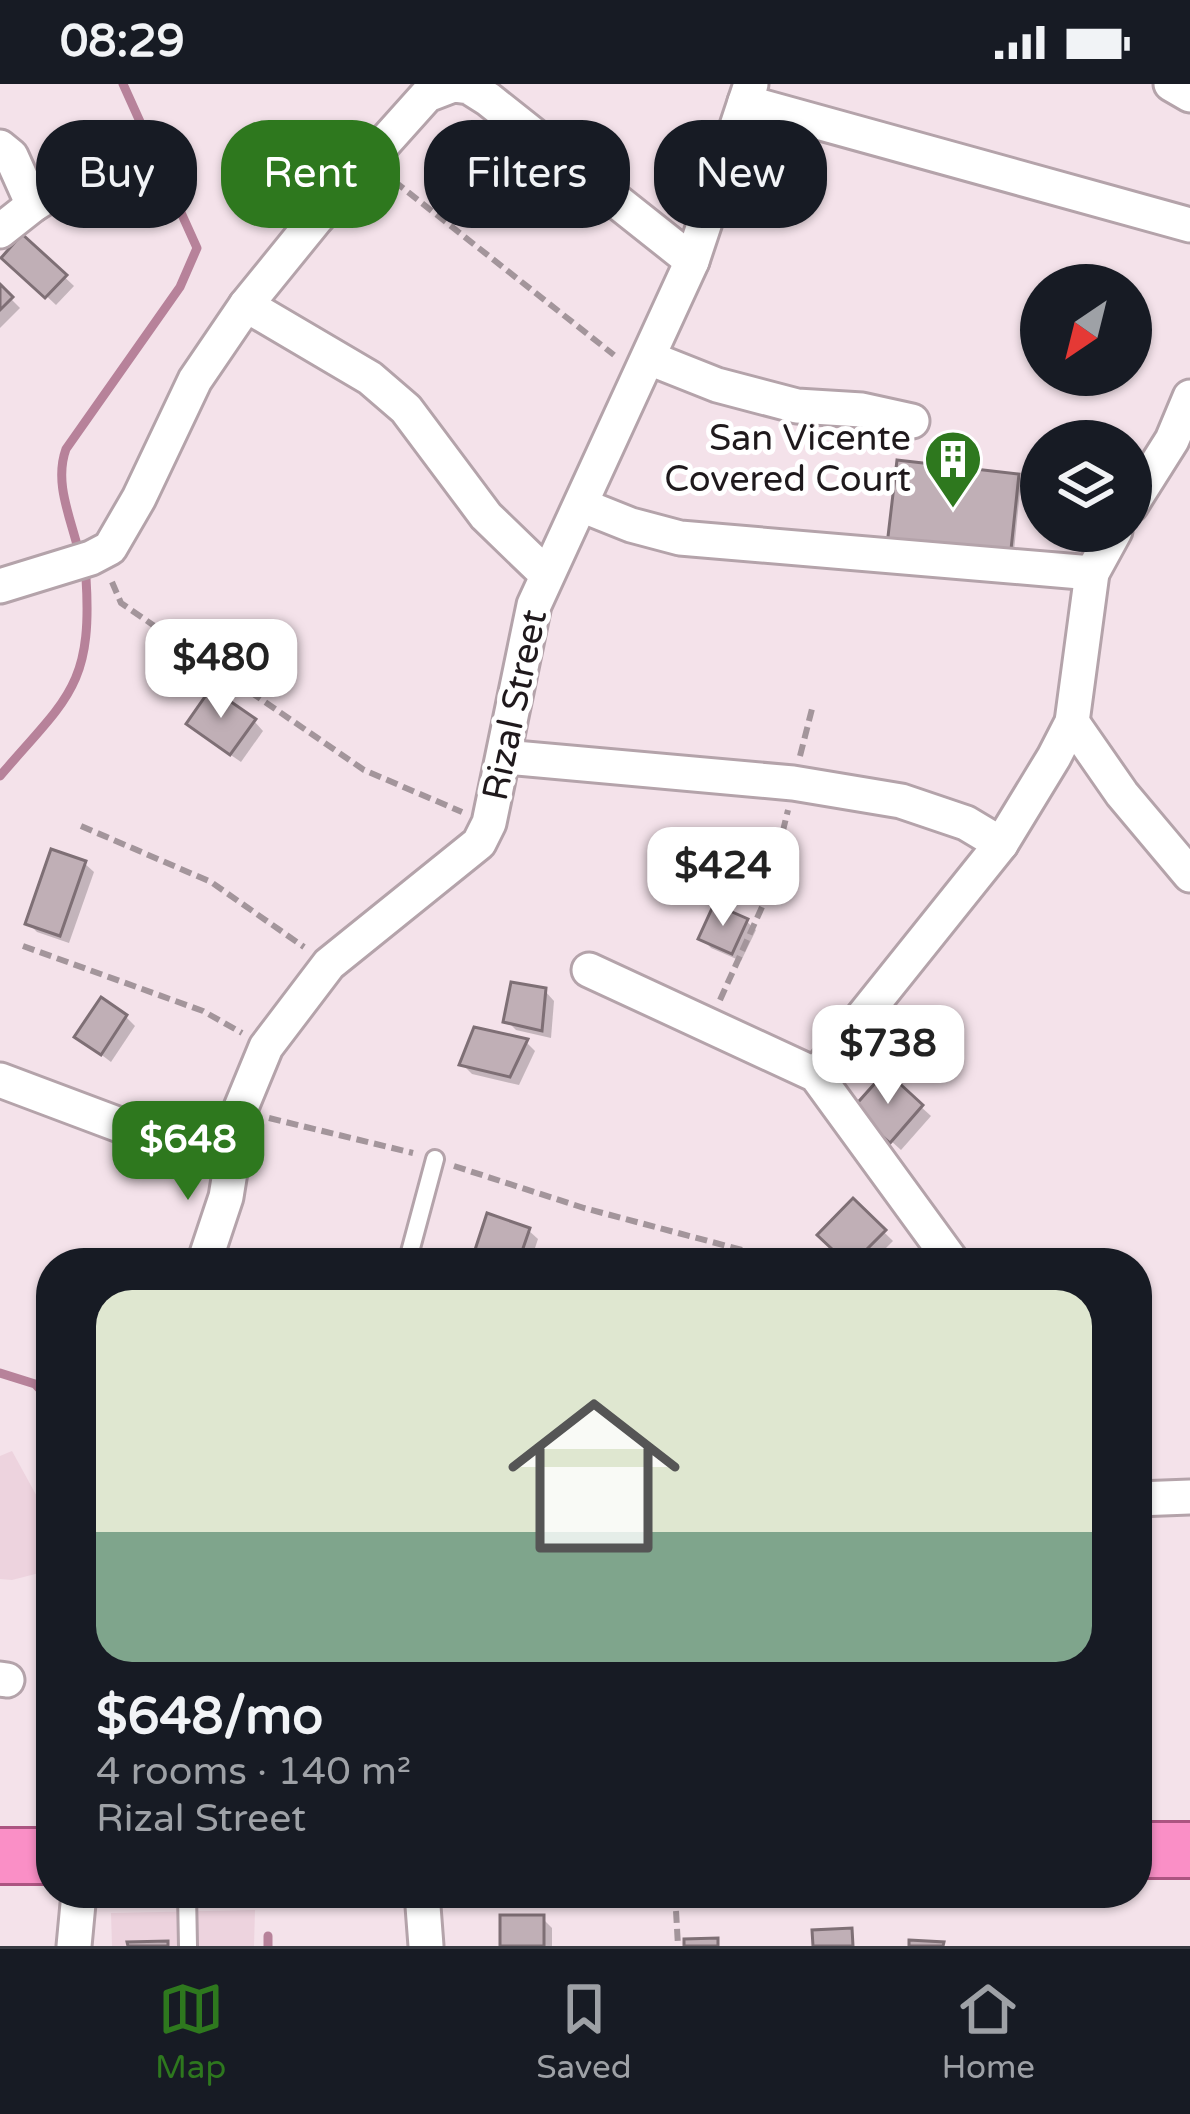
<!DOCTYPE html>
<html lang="en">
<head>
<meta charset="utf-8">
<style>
	body { margin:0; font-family:"Varela Round",sans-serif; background:#242831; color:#f1f3f6; height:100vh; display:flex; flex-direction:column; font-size:45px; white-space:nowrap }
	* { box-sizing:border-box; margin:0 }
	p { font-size:39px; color:#9ea1a6 }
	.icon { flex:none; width:66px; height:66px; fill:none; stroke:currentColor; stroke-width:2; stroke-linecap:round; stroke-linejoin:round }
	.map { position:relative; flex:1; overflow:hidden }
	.drawer { position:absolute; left:36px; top:1164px; width:1116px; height:660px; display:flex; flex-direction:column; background:#171b24; border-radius:48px; box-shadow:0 3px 9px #0004 }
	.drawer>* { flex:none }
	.hud { position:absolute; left:36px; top:36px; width:1119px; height:108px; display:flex; gap:24px }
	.needle { width:78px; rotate:215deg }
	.tools { position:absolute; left:1020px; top:180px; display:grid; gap:24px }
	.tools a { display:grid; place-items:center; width:132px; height:132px; border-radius:50%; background:#171b24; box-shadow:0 3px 9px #0004; font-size:60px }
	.price { position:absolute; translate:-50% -102px; padding:0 27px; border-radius:24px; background:#fff; color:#222; font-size:39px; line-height:78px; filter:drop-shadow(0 3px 6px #0008) }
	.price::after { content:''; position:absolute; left:50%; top:72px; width:36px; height:27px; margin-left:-18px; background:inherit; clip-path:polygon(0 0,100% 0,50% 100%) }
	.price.active { background:#2e781e; color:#fff }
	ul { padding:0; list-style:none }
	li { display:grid; align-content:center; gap:24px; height:636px; padding:0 60px }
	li+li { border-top:3px solid #363941 }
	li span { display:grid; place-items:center; height:372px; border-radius:36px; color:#555 }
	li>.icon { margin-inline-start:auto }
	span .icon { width:216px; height:216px; fill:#fffc; stroke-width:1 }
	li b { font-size:51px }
	.pill { padding:0 42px; border-radius:48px; background:#171b24; box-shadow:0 3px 9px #0004; font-size:42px; line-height:108px }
	.pill.active { background:#2e781e; color:#fff }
	.status { display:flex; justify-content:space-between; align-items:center; height:84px; padding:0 60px; background:#171b24; direction:ltr }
	.status svg { height:33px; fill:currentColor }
	.tab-bar { display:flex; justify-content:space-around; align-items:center; height:168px; border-top:3px solid #363941; background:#171b24; font-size:33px; color:#9ea1a6 }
	.tab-bar a { display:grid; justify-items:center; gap:6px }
	.tab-bar .active { color:#2e781e }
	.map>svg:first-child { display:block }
	.built { fill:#edd3de }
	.shadow { fill:#0003 }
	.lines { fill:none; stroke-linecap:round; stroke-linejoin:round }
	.stream { stroke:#b7829a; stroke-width:9 }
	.building { fill:#c0afb6; stroke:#7e6f75; stroke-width:3 }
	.service-casing { stroke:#b4a3aa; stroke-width:22 }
	.minor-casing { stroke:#b4a3aa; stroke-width:39 }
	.trunk-casing { stroke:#ac5481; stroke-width:60 }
	.path { stroke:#a3959b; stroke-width:6; stroke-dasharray:12 6; stroke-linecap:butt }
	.service { stroke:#fff; stroke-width:16 }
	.minor { stroke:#fff; stroke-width:33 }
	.trunk { stroke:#fa8fc6; stroke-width:54 }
	.labels { text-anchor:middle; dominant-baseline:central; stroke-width:10; stroke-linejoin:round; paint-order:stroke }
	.poi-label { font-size:36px; fill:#1f191c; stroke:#fff; text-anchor:end }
	.street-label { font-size:36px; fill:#1f191c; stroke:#fff }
</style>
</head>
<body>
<div class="status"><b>08:29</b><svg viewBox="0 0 49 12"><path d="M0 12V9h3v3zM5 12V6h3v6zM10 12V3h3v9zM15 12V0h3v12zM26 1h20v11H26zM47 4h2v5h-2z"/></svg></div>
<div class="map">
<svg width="1190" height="1862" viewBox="0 0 1190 1862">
	<rect width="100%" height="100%" fill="#f4e2ea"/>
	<g class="built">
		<path d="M12,1367l39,71v48l-39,10 -12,-1v-123z"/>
		<path d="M255,1826l-1,36h-142l-1,-33z"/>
	</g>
	<g class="shadow">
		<path d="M23,154l51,48 -18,19 -51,-48z"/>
		<path d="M0,204l20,20 -20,20z"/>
		<path d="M1018,393l3,4 -8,80 -119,-13z"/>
		<path d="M254,637l9,10 -22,31 -42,-29z"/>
		<path d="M84,779l10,9 -25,71 -32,-11 -9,-9z"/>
		<path d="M746,837l10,9 -15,31 -30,-13 -9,-10z"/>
		<path d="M545,907l9,10 -3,37 -35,-8 -9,-9z"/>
		<path d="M126,933l9,9 -24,36 -33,-25z"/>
		<path d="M526,958l9,9 -16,34 -47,-11 -10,-10z"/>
		<path d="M886,991l45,41 -30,34 -45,-41z"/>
		<path d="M853,1118l40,39 -22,22h-20z"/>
		<path d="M528,1146l10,9 -8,24 -56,-1z"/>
		<path d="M1137,1225l11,14 -11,9z"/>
		<path d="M542,1834l10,10v18h-49z"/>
	</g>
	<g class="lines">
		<g class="stream">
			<path d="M78,465c-8,-33 -24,-67 -12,-100l114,-162 17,-39 -74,-164"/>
			<path d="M0,692c66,-77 93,-89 86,-198"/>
			<path d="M0,1289l35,11 16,17"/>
			<path d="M268,1862v-10"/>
		</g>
	</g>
	<g class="building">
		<path d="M22,150l45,41 -22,23 -44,-40z"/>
		<path d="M0,200l13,13 -13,13z"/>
		<path d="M897,376l122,14 -9,85 -123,-14z"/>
		<path d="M211,604l45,31 -26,36 -44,-31z"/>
		<path d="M51,765l35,12 -26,75 -35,-12z"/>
		<path d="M714,820l34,15 -16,35 -34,-15z"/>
		<path d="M511,898l35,6 -4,43 -39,-9z"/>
		<path d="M101,913l26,18 -26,40 -27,-18z"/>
		<path d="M474,943l54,12 -18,38 -51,-12z"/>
		<path d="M886,987l37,34 -33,38 -38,-34z"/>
		<path d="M853,1114l33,32 -33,33h-6l-30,-28z"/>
		<path d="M487,1129l43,15 -12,35 -47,-1z"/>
		<path d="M331,1168l44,7v4h-46z"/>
		<rect x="500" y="1831" width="44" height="31"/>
		<path d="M852,1844l1,18h-40l-1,-16z"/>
		<path d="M718,1854v8h-34v-7z"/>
		<path d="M909,1856l35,2 -1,4h-34z"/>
		<path d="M168,1857v5h-40l-1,-4z"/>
	</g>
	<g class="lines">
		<g class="service-casing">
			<g id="service">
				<path d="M407,1179l28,-104"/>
				<path d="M187,1809l1,53"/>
			</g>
		</g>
		<g class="minor-casing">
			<g id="minor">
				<path d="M1171,0l19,11"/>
				<path d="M745,18l445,123"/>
				<path d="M0,63l11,9 22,49"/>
				<path d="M0,147l33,-26 69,-43"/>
				<path d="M246,221l124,73 36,31 80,107 60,58"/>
				<path d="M649,274l68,27 80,21 65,4 50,11"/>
				<path d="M581,421l50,20 49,13 412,35"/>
				<path d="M1131,421l41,-65 18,-43"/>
				<path d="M0,502l91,-28 19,-10 29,-50 56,-118 51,-75 69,-85 112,-125 26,-10 16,2 19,12 204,162"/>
				<path d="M1072,638l50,72 68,81"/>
				<path d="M505,673l288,26 108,18 65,22 35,21"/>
				<path d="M589,886l227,105 137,188"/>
				<path d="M816,991l185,-231 53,-87 18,-35 20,-149 23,-42"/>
				<path d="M0,996l157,59 74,18"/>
				<path d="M204,1179l22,-66 14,-87 26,-63 63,-83 150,-121 10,-20 45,-218 158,-344 59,-177"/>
				<path d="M1137,1415l53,-2"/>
				<path d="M0,1595l7,1"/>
				<path d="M422,1809l4,53"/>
				<path d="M74,1862l5,-53"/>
			</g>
		</g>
		<g class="trunk-casing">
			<g id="trunk">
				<path d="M1137,1766h53"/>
				<path d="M0,1772h51"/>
			</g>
		</g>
		<g class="path">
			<path d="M394,97l220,174"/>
			<path d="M112,498l9,21 243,167 98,42"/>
			<path d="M800,672l13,-51"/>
			<path d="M81,742l130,56 93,65"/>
			<path d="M23,862l180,65 39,22"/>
			<path d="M720,916l47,-104 21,-86"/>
			<path d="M269,1034l144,35"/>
			<path d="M454,1082l130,42 158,42 15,13"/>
			<path d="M675,1809l3,53"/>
		</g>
		<use href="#service" class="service"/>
		<use href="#minor" class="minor"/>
		<use href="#trunk" class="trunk"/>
	</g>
	<defs>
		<g id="building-pin" transform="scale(3)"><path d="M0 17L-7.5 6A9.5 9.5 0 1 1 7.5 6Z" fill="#2e781e" stroke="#fff"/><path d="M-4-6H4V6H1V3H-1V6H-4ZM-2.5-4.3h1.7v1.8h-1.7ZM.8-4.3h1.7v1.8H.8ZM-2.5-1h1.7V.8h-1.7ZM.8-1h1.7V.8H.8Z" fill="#fff"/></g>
	</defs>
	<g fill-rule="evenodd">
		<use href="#building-pin" x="953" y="375"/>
	</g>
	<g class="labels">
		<g class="poi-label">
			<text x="911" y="354">San Vicente<tspan x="911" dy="41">Covered Court</tspan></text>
		</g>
		<g class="street-label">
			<text transform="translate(515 621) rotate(-78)">Rizal Street</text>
		</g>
	</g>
</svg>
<div class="tools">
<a><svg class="needle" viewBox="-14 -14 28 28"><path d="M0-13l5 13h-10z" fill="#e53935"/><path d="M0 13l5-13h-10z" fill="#9ea1a6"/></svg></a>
<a><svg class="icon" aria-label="layers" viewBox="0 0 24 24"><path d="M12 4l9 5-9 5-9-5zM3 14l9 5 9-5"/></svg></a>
</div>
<b class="price" style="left:221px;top:637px">$480</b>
<b class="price" style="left:723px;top:845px">$424</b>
<b class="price" style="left:888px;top:1023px">$738</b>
<b class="price active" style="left:188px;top:1119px">$648</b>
<div class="hud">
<a class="pill">Buy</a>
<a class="pill active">Rent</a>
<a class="pill">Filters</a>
<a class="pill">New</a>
</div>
<section class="drawer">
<ul>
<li><span style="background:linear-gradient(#dfe7d0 65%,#7fa58c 0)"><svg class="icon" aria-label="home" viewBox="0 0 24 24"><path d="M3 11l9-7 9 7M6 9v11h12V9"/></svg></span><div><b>$648/mo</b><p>4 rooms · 140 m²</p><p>Rizal Street</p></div></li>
</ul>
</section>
</div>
<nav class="tab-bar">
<a class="active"><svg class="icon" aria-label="map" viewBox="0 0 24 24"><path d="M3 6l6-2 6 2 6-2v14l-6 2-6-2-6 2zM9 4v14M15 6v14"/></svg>Map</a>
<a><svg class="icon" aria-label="saved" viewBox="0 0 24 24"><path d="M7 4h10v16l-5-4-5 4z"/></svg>Saved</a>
<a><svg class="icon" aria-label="home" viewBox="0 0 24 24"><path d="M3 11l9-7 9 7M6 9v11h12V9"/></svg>Home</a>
</nav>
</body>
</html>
